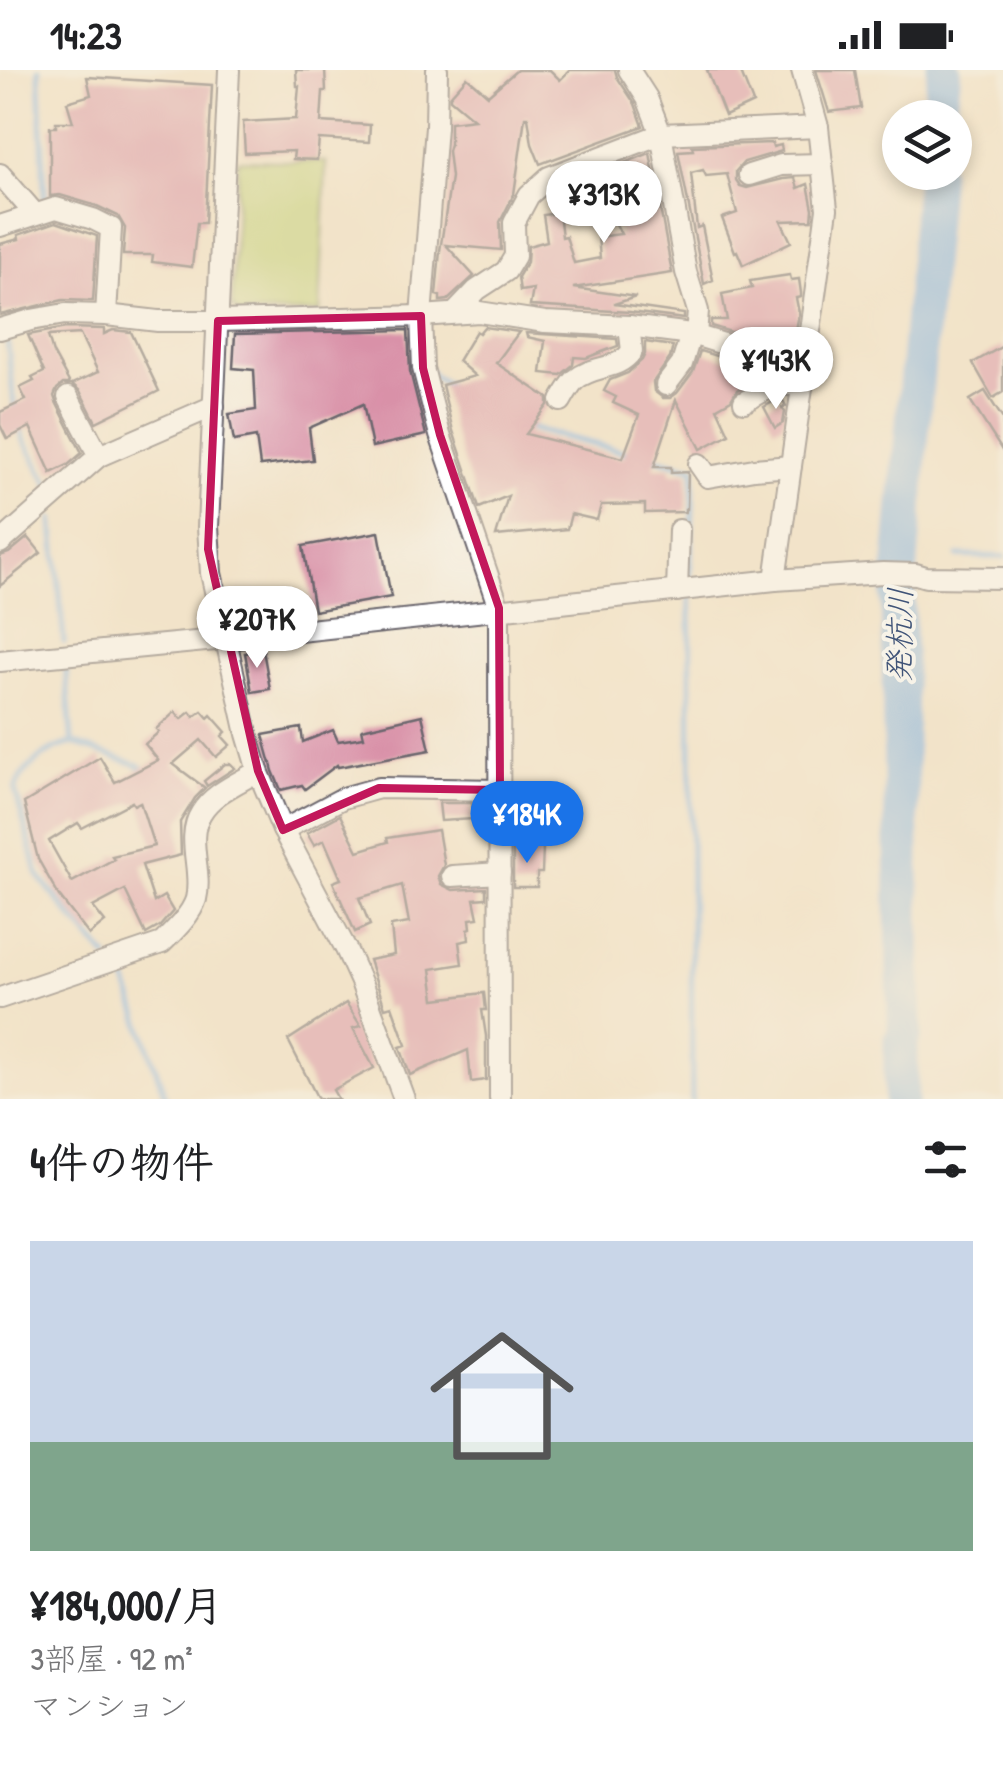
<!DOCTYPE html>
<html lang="ja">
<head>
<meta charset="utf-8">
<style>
	body { margin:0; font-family:"Patrick Hand","Klee One",sans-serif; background:#f6f6f6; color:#202124; height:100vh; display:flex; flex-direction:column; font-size:38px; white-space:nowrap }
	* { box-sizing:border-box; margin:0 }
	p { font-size:32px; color:#757577 }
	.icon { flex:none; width:55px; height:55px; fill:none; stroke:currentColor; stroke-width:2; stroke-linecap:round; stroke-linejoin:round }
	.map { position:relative; height:1029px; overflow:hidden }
	.side { display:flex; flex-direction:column; background:#fff; flex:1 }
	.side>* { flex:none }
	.fabs { position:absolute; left:882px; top:30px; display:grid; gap:20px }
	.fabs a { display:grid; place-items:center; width:90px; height:90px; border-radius:50%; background:#fff; box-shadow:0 5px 15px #0003; font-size:50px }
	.price { position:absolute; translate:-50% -85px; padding:0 22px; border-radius:35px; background:#fff; color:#222; font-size:32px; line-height:65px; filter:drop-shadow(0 2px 5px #0008) }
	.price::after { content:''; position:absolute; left:50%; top:60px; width:30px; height:22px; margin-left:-15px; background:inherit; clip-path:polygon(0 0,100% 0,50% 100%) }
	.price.selected { background:#1a73e8; color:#fff }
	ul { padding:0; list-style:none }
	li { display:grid; align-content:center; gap:20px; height:530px; padding:0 30px }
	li+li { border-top:2px solid #e0e0e0 }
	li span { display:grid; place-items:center; height:310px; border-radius:0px; color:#555 }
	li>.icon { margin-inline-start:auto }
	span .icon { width:180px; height:180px; fill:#fffc; stroke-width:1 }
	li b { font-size:42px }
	h2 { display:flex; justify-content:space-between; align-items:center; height:120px; padding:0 30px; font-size:42px }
	.status { display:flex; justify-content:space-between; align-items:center; height:70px; padding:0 50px; background:#fff; direction:ltr }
	.status svg { height:28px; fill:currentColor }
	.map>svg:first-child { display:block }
	.green { fill:#bfd174; stroke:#707a58; stroke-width:2.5 }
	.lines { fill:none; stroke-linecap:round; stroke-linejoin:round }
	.stream { stroke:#79b0e8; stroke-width:6 }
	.river { stroke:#79b0e8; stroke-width:35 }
	.building { fill:#d991a8; fill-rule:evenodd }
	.minor-casing { stroke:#6b666d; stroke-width:24 }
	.minor { stroke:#fff; stroke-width:20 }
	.marked { fill:none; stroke:#c2185b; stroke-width:8; stroke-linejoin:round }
	.labels { text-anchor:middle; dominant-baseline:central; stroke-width:8; stroke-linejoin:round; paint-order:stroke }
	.water-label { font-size:32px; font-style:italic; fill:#405478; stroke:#f7f3e8 }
</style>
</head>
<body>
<div class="status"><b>14:23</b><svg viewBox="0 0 49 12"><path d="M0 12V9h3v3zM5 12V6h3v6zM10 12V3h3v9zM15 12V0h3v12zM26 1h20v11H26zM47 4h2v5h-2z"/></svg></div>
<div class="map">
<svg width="1003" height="1029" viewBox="0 0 1003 1029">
	<rect width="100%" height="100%" fill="#f7f3e8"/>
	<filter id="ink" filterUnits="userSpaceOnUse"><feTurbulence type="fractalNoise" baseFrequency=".01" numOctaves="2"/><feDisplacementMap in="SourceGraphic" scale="20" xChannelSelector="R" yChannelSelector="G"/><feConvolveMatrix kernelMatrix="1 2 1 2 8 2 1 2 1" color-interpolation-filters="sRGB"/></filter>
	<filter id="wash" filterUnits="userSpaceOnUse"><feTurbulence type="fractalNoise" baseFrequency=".0048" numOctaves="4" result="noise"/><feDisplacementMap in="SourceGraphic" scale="40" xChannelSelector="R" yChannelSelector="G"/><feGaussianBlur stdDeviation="2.25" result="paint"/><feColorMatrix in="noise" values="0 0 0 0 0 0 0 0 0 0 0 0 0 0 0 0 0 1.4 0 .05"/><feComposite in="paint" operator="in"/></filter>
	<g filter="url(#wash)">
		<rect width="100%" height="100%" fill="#f2e3c9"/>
		<path class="green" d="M238,90l88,2 -6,150 -80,2 -8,-8z"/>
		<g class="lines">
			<g class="stream">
				<path d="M39,0l6,136"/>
				<path d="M9,262l-2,5 8,76"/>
				<path d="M431,301l2,5 19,11"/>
				<path d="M19,355l5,15 26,46"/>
				<path d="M524,357l109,27"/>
				<path d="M650,387l44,11 -4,107 2,524"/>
				<path d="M53,449l11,123"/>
				<path d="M958,486l45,1"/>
				<path d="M900,487h2"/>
				<path d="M66,601l6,72 66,22 10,8"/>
				<path d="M72,673c-21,4 -51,25 -57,47l23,85 30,38 39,44"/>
				<path d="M117,895l5,4 44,130"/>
			</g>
			<g class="river">
				<path d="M939,48l5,-48"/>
				<path d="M901,1029v-58l4,-8 -7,-435 36,-426"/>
			</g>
		</g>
		<g id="blocks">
			<g class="building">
				<path d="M296,0h29l1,21h-3l-2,31 49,3 -1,17 -50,-3 -2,21 -24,-1 1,-8 -49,2 -2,-31 53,-3 3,-33h-2z"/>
				<path d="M517,0h33l10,10 10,-10h45l2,7 18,27 8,22 -103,38 -8,-20 -4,-27h-3l-11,77 -14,28 1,28 -55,-5 28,31 -26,24 -8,1v-5l-4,-1 4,-44 11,-74 -3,-26 2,-7v-22l24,-3 -24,-20v-3l17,-19 21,18z"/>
				<path d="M707,0h33l13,33 -28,13z"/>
				<path d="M816,0h39l6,38 -32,4z"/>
				<path d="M87,7l125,8 -7,138h-8l-5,44 -40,-5 1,-7h-30l2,-27 -7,-12 -21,-10 -37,-11 -10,1v-69h6v-5h17l-6,-20 24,-7z"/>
				<path d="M772,73l1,4 8,-2 1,6 -38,11 -8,9v9l4,6 7,2 36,-9 12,-1 3,10 10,-4 5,25 -1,11 -31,1 10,21 -48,23 -6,-14 -2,1 -13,-34 15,-5 -10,-39 -21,2 -3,-6 -12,3 6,55 5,-2 11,54 -9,4 -26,-133 15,-1 -1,-4z"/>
				<path d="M650,83l22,120 -99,15 63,9 -22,7 70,10v5l-54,-7 -100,-6 3,-17 -13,2 -2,-14 9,-15 1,-16 19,-5 -4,-26 16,-2 3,24 4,-1 8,27 26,-5 -2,-21 23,-3 -26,-51 -37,15 -3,-8z"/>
				<path d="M56,152l41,14 -4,65 -30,-1 -63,15v-71l19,-5 -1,-4z"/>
				<path d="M790,205l1,5 8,-1 2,14v4l-5,1 3,15 -4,23 -31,6 -53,-16v-6h16l-5,-26 30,-6 -2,-7z"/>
				<path d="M484,257l35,5 -23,31 52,35v7l-22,29 97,24 16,-43 -26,-12 3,-6 -12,-6 6,-11 18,-7 14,-13 3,-6v-12l28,4 -3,12 -17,24 1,9 9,7h7l7,-5 16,-21 7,-21 69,21 -32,18 -6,10 -14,8 12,26 -28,15 -25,-49 -22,67h17v6l17,-1 -1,37h-2v3l-40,1v-9l-44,1 -4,15 -26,-6 -4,15 -71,7 12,-40 -29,12 -26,-77 -11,-46 33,-9 -17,-15 18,-30 3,2z"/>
				<path d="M66,258l38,1v5l9,-4 18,2 28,59 -63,31 -16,-31 -8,-7 26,-12 -18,-38 -32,2 5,17 17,31h-7l-6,5 -3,7 2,6 26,51 -14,12 -17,8 -21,-46 -23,12 -7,-14v-13l26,-12 -6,-12 14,-7 -2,-3 12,-6 -16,-37z"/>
				<path d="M408,260l2,41 16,64 -54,12 -9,-43 -54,24 4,32 -53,6 -4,-29 -22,4 -5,-27 27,-4 -2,-40 -21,-2 2,-34z"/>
				<path d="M526,263l91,6 1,7 -32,12 -12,-1 -1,8 -12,10 -20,-2 4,-32 -18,-4z"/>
				<path d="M1003,276v46l-10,6 -20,-35z"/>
				<path d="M985,321l18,28v33l-33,-52z"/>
				<path d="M778,329h4l4,7 -4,2 3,4 -2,11 -8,5 -11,-21z"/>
				<path d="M379,462l12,65 -77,14 -11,-65z"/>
				<path d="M28,467l13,16 -41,33v-30l9,-3z"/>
				<path d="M263,580l7,39 -18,3 -7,-39z"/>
				<path d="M202,641l6,7 3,-3 15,17 -4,4 8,9 -14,12 -15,-17 -28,24 32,24 -10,10 -15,24 1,33 -39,10 12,37 10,-6 9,15 -13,15 -14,8 -21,-44 -32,17 12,15 -16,13 -30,-39 -21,-37 -14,-56 76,-46 15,25 43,-22 -13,-16 14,-12 -3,-3 19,-17 6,7 9,-7 4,5zM132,732l2,3 6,-3 14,44 -42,10 2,3 -42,23 -23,-41 29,-18 4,5z"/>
				<path d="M422,645l8,35 -92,17 -1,-2 -32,24 -3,-4 -21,5 -8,-19 -10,-36 38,-7 2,14 30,-12 5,11 26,-4 -2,-8z"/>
				<path d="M225,694h6l4,4 -28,18 -3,-5z"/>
				<path d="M439,733h33l1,16 -32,2z"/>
				<path d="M340,745l18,36 30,-9 -1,-4 51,-8 6,35 -6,11 3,8 12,6 33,-2v10l-12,1 4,19 -8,1 1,9 -3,1 1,11 -10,2 3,22 -31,5 4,30 49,-6 2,17h-4l4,26v44l-15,2 -3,-32 -58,25 -10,-28 6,-2 -14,-39 -7,2 -16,-48 25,-5 -3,-29 18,-3 -7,-38 -43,13 11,27 -15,7 -22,-50 8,-3 -17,-39 -10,5 -7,-12z"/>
				<path d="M513,777h30l-1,26h-5v14h-24z"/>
				<path d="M346,933l15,23 -8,2 21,40 -41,22 5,9h-20l-30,-59z"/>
			</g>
		</g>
	</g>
	<g filter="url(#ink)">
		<use href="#blocks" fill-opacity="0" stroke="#6b666d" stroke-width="2.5"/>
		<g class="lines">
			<g class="minor-casing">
				<g id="minor">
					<path d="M229,0l-21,457 3,46 36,161 11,37 25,59 63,119 15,33 43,117"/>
					<path d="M437,0l-1,57 -15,189 2,52 17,67 59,173 1,491"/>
					<path d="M629,0l18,28 14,36 25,138 12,39 -2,24"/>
					<path d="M0,104l34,39"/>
					<path d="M749,105l32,-10 41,-1"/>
					<path d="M0,156l56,-18 37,11 18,9 -5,87"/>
					<path d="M456,242l21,-22 29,-19 9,-15 -1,-33 15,-28 20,-18 112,-43 157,-7"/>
					<path d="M0,259l31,-9 34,-6 41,1 52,6h60l203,-5 58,-4 66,10 84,4 62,8 114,35"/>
					<path d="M666,315l16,-21 9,-30"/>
					<path d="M68,327l31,59"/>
					<path d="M561,331c4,-7 9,-16 14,-21 19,-16 43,-9 57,-29l-3,-25"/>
					<path d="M744,332l30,-17h29"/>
					<path d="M699,394l9,13 46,-8 37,-3"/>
					<path d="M0,473l99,-87 115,-50"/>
					<path d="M775,510l52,-371 -9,-82 -16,-57"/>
					<path d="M677,521l2,-61"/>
					<path d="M0,591l226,-22 549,-59 108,-7 33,1 10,3 77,1"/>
					<path d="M283,760l60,-32 36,-10 121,2"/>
					<path d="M452,806l48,-3"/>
					<path d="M0,928l162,-55c12,-12 29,-28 34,-44 7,-28 -11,-61 5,-86 12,-20 37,-30 57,-42"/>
				</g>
			</g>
			<use href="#minor" class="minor"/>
		</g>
	</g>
	<path d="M0 0H1003V1029H0ZM421,246l2,52 17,67 59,173 1,182 -121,-2 -96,42 -25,-59 -50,-222 10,-228z" fill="#f2e3c9" fill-opacity=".55" fill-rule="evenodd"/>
	<path class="marked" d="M421,246l2,52 17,67 59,173 1,182 -121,-2 -96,42 -25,-59 -50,-222 10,-228z"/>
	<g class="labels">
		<g class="water-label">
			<text transform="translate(899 565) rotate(-89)">発杭川</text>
		</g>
	</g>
</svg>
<div class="fabs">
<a><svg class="icon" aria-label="layers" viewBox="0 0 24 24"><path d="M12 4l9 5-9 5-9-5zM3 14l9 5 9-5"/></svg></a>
</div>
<b class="price" style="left:604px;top:176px">¥313K</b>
<b class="price" style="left:776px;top:342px">¥143K</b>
<b class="price" style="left:257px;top:601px">¥207K</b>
<b class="price selected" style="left:527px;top:796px">¥184K</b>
</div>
<section class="side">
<h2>4件の物件<svg class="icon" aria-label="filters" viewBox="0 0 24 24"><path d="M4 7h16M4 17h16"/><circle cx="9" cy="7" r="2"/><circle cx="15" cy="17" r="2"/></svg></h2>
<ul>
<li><span style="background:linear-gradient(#c9d6e8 65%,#7fa58c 0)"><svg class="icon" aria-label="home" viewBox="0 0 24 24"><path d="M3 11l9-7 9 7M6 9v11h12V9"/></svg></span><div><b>¥184,000/月</b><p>3部屋 · 92 m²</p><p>マンション</p></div></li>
</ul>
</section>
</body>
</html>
